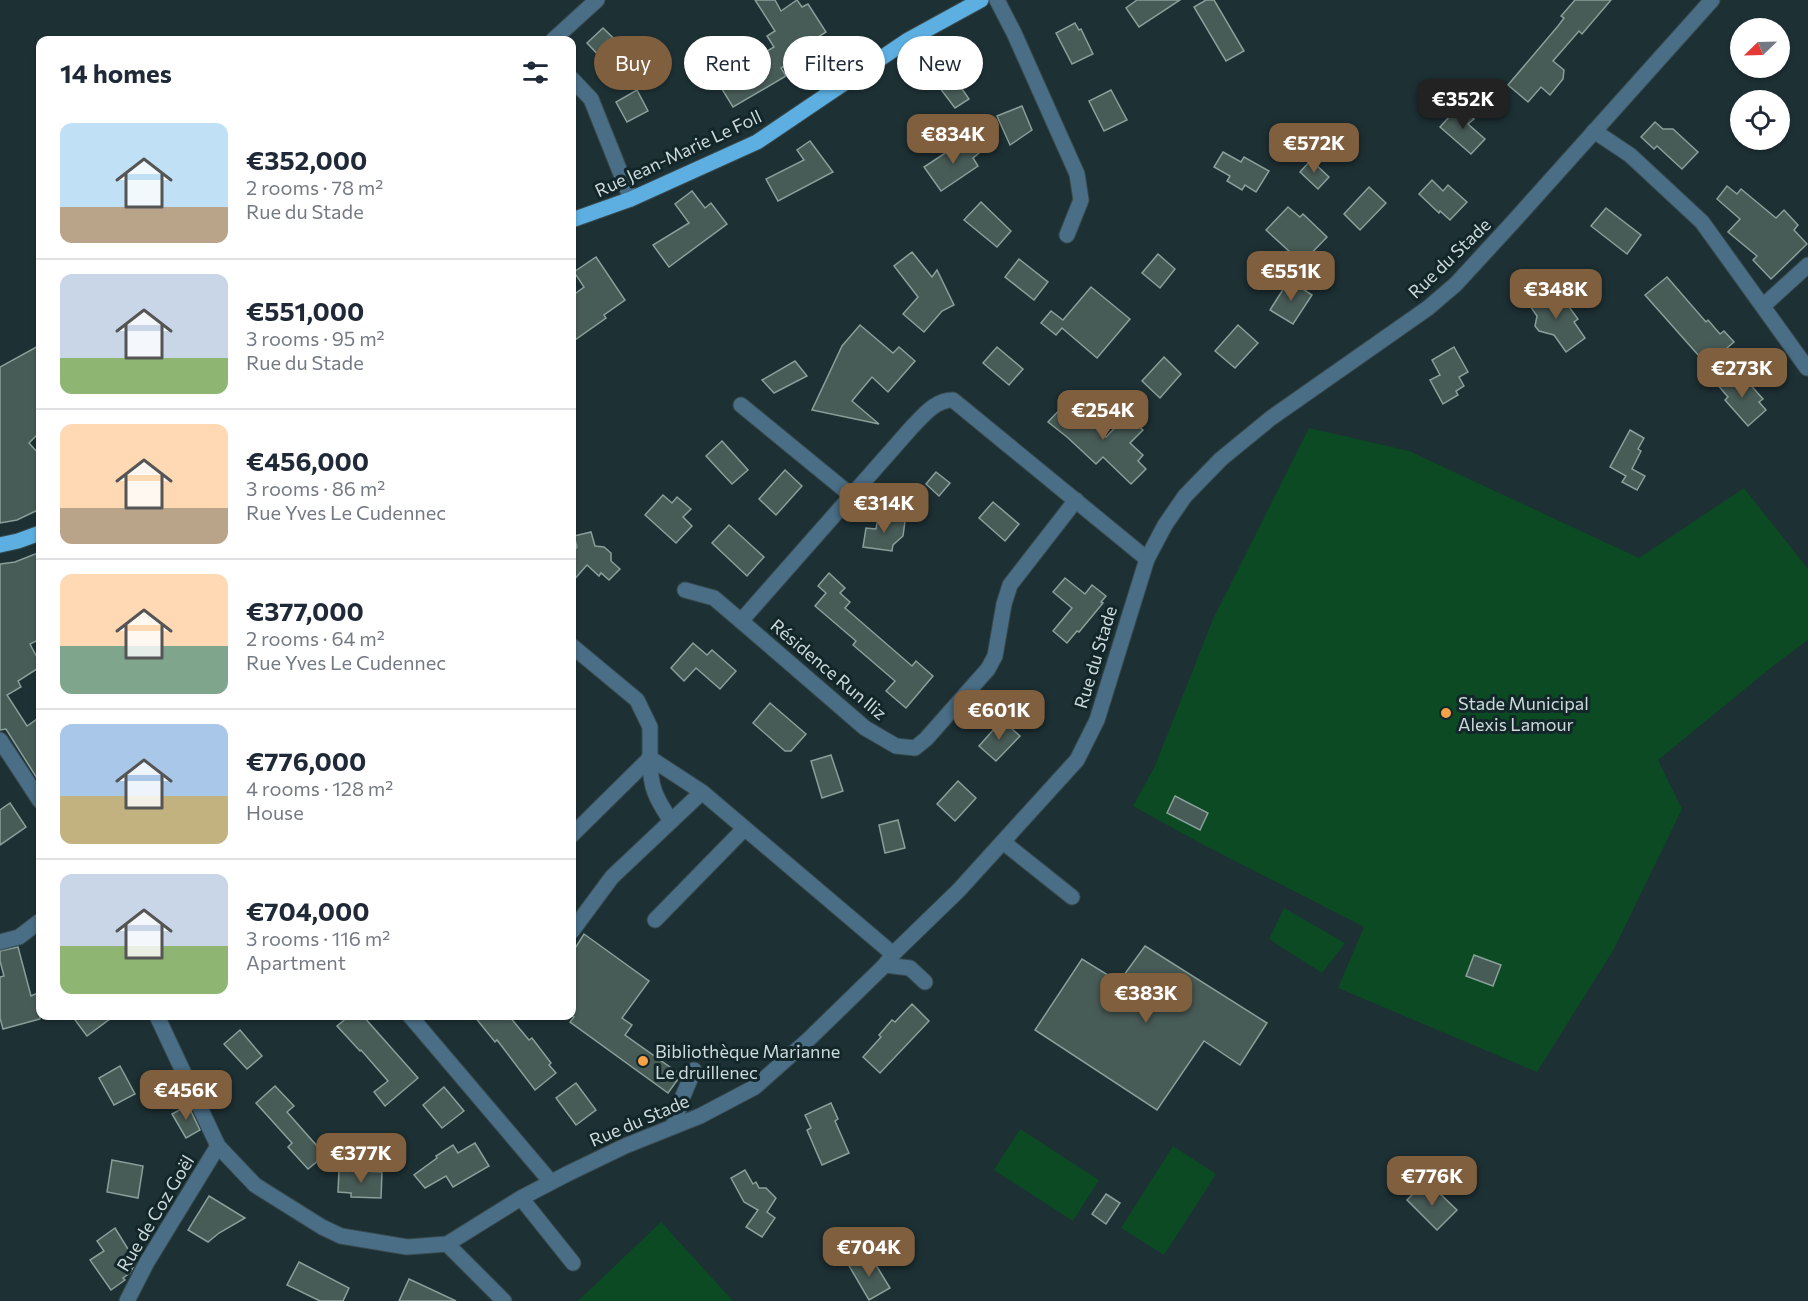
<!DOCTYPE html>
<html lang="en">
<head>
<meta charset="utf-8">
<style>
	body { margin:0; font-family:Commissioner,sans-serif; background:#f6f6f7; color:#1f2937; height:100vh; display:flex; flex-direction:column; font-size:22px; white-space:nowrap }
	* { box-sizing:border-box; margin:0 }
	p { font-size:20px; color:#747a83 }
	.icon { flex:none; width:33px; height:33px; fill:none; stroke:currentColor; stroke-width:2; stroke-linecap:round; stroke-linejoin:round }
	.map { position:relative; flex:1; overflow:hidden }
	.panel { position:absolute; left:36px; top:36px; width:540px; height:984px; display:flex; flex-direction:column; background:#fff; border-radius:12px; box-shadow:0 2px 4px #0004 }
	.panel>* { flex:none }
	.guide { position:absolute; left:594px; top:36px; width:570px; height:54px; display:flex; gap:12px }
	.needle { width:39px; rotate:247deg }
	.controls { position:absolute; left:1730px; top:18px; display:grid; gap:12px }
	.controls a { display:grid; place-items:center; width:60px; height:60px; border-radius:50%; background:#fff; box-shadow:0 2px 4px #0004; font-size:30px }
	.price { position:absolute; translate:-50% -51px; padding:0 14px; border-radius:12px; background:#805f3e; color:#fff; font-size:20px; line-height:39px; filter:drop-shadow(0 2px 3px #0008) }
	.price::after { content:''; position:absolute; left:50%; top:36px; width:18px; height:14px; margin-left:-9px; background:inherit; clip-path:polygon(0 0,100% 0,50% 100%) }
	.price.selected { background:#222; color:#fff }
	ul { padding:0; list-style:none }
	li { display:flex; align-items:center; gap:18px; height:150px; padding:0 24px }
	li+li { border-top:2px solid #e0e1e3 }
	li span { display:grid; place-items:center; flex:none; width:168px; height:120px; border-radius:12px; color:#555 }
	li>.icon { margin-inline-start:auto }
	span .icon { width:72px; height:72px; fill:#fffc; stroke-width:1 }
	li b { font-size:26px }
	h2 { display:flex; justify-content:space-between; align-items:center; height:72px; padding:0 24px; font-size:26px }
	.chip { padding:0 21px; border-radius:27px; background:#fff; box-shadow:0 2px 4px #0004; font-size:21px; line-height:54px }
	.chip.selected { background:#805f3e; color:#fff }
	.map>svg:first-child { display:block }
	.green { fill:#0b4a23 }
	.building { fill:#485c57; stroke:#899f9a; stroke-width:1.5 }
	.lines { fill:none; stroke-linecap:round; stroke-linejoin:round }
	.minor-casing { stroke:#394b4f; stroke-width:17 }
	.major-casing { stroke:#394b4f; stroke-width:17 }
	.minor { stroke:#496e86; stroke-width:15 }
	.major { stroke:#5cafe0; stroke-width:15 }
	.poi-dot { fill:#f6a247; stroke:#13272a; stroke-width:2 }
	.labels { text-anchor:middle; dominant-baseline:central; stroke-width:6; stroke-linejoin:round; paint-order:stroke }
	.street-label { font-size:18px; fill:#cdd9da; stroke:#13272a }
	.poi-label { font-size:18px; fill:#cdd9da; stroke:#13272a; text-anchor:start }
</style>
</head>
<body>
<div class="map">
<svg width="1808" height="1301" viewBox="0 0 1808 1301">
	<rect width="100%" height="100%" fill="#1d3034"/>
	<g class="green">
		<path d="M1309,428l100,23 230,107 105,-70 64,81v71l-35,26 -115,94 24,49 -68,140 -77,123 -199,-84 26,-61 -166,-85 -65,-36 22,-40 58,-147z"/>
		<path d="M1284,908l61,35 -23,30 -53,-34z"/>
		<path d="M1020,1129l79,51 -26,41 -79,-51z"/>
		<path d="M1173,1146l43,28 -52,81 -43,-27z"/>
		<path d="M661,1222l72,79h-155z"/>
	</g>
	<g class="building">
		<path d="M755,0h20l6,11 16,-11 5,7 6,-3 18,28 -22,14 4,5 -27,17 5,8 -53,31 -16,-26 57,-34 -7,-11 8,-5z"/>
		<path d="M1137,0h43l-41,27 -13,-19z"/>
		<path d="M1206,0h8l30,51 -18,10 -32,-54z"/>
		<path d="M1575,0h36l-29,34 -3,-3 -26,30 11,9 -1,9 -13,16 -9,-8 -13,15 -20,-17 50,-59 6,-8 -3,-2z"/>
		<path d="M1075,23l4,7 2,-1 12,25 -21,10 -16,-31z"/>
		<path d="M603,28l33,32 -17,17 -32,-34z"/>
		<path d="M934,48l35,51 -14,9 -37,-49z"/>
		<path d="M637,90l11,21 -21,11 -11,-20z"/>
		<path d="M1111,90l16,30 -23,11 -15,-30z"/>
		<path d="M1022,106l10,24 -22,15 -13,-29z"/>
		<path d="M1459,106l15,13 -6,5 17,15 -14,15 -31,-27z"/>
		<path d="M1655,122l8,7h10l25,23 -16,17 -25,-23 -3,3 -13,-12z"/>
		<path d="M810,141l23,31 -55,29 -12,-22 38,-19 -7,-10z"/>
		<path d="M971,141l8,12 -6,5 5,8 -37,25 -17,-24 38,-25 2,3z"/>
		<path d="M1223,152l18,10 3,-5 25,14 -13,21 -11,-7 -3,5 -15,-9 3,-5 -16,-9z"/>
		<path d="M1311,160l18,17 -11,12 -18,-17z"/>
		<path d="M1432,180l11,11 5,-6 19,17 -17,18 -10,-9 -1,2 -20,-19z"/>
		<path d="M1727,186l10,8 4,-5 35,29 8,-8 14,15 -4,5 13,14 -36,35 -18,-19 4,-4 -29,-24 12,-13 -23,-20z"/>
		<path d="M1369,187l17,16 -26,27 -16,-16z"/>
		<path d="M692,191l13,17 6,-5 16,21 -58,43 -16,-22 36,-22 -14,-19z"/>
		<path d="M981,202l30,29 -14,16 -33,-27z"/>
		<path d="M1288,207l12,10 3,-3 24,23 -25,26 -36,-33z"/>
		<path d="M1606,208l35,27 -14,19 -36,-28z"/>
		<path d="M912,252l20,25 5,-7 17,35 -12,6 -18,21 -21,-18 15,-17 -24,-31z"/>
		<path d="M1158,254l17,15 -15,19 -18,-15z"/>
		<path d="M596,257l29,43 -21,15 2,3 -34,24v-46l12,-9 -10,-15z"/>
		<path d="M1019,259l29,23 -14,18 -29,-23z"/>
		<path d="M1667,277l39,45 2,-2 12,14 4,-3 10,11 -27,23 -62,-70z"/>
		<path d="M1289,280l23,15 -19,29 -23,-14z"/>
		<path d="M1091,287l39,32 -33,39 -35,-30 -6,7 -15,-12 10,-12 12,9z"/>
		<path d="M1549,288l11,15 4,-3 14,19 -4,3 11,16 -19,14 -12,-17 -15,-4 -4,-5 2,-10 -9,-13z"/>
		<path d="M860,325l33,28 6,-6 16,14 -27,31 -16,-15 -20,24 27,23 -67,-14 30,-64z"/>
		<path d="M1238,325l20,18 -23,25 -20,-17z"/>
		<path d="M40,345v87l-11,11 11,12v54l-23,11 -17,3v-156z"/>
		<path d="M997,347l26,22 -14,16 -26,-22z"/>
		<path d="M1454,347l14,25 -9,5 5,9 -8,5 2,4 -15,9 -13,-24 10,-5 -8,-15z"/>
		<path d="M1164,357l17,17 -21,24 -18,-17z"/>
		<path d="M795,361l12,15 -33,17 -12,-13z"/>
		<path d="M1731,372l12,13 4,-4 16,18 -4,3 7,8 -18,16 -23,-26 3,-3 -11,-13z"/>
		<path d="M1067,402l39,35 21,-22 16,15 -13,13 13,12 -5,6 8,8 -15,15 -28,-27 -7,7 -29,-27 -19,-15z"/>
		<path d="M1630,430l14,8 -6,11 3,2 -9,18 13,7 -8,14 -15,-8 4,-6 -16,-9z"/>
		<path d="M722,441l26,29 -16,14 -26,-28z"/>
		<path d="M785,470l17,16 -26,29 -17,-16z"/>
		<path d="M936,472l14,11 -11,13 -13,-12z"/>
		<path d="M663,495l9,8 5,-6 14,12 -8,8 9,9 -16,17 -31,-28z"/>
		<path d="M993,502l26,22 -14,17 -26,-23z"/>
		<path d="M878,517l27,4 -2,15 -10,9 -1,6 -29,-4 3,-19 10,1z"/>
		<path d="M729,525l35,32 -17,19 -35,-33z"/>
		<path d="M591,532l4,14 9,1 7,6v8l9,8 -11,11 -8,-7 -2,3 -12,-11 -15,17v-29l5,-6 -3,-11z"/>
		<path d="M40,552v87l-10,5 10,19v4l-22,14 3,6 -14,8 20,31 13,-9v66l-34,-54 -6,1v-166l15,-2z"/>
		<path d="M829,573l16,15 -5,5 10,9 -5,6 67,58 4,-5 17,15 -27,32 -20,-17 9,-10 -42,-36 3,-4 -41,-35 11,-13 -8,-7z"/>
		<path d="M1065,578l20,16 7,-9 14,11 -5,6 2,1 -24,29 -2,-1 -10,12 -14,-12 19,-23 -19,-16z"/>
		<path d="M693,643l14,12 5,-5 24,21 -16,18 -24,-21 -12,13 -13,-13z"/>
		<path d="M770,703l36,31 -15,17h-6l-32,-28z"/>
		<path d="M1002,720l18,16 -24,25 -17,-15z"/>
		<path d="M831,755l12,36 -21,7 -11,-37z"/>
		<path d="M958,781l18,17 -21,23 -18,-17z"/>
		<path d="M1175,796l33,17 -8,17 -33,-17z"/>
		<path d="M10,803l16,24 -26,18v-35z"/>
		<path d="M898,820l7,28 -20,5 -6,-28z"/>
		<path d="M584,934l65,47 -27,37 10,7 -7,10 56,40 -13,18 -98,-71 4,-5 -2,-1v-63z"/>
		<path d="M1145,946l122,77 -27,42 -36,-24 -47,69 -122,-80 47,-71 37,23z"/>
		<path d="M18,947l13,49 9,-4v27l-37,10 -3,-11v-41l4,-1 -4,-15v-10z"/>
		<path d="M1474,955l27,10 -8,21 -27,-10z"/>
		<path d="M912,1004l17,17 -49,52 -17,-16 18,-20 -2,-2 13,-15 3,2z"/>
		<path d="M72,1016h42l-27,20z"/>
		<path d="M349,1016h14l55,62 -33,28 -11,-14 14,-11 -27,-31 -1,1 -23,-25z"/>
		<path d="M474,1016h35l20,24 3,-2 19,25 -2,2 7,8 -21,17 -38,-50 -2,2z"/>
		<path d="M240,1030l22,26 -15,13 -23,-25z"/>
		<path d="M120,1066l15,28 -21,11 -15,-27z"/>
		<path d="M576,1083l20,27 -20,15 -20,-27z"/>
		<path d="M275,1086l19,20 -7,6 38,43 -17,14 -20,-22 4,-4 -36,-40z"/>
		<path d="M444,1087l20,24 -22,17 -19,-23z"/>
		<path d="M831,1103l7,16 -3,2 14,32 -27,12 -15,-35 4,-2 -6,-13z"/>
		<path d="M188,1105l12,25 -14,8 -14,-24z"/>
		<path d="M475,1143l14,23 -36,21 -7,-11 -21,12 -11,-13 23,-17 -1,-2 17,-11 5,8z"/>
		<path d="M112,1160l31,6 -5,32 -31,-6z"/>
		<path d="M339,1170l43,2 -1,26 -30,-1v-4l-13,-1z"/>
		<path d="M745,1170l8,14 3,-2 3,6h7l10,10 -9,14 8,6 -13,19 -16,-10 12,-17 -14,-8 -13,-24z"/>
		<path d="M1420,1187l9,9 7,-6 21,20 -20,20 -30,-30z"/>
		<path d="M1106,1194l14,9 -14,21 -14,-10z"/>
		<path d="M209,1196l36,22 -26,15 -11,9 -20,-12z"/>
		<path d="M115,1228l21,34 -6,11 -7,5 2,2 -14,10 -21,-30 14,-9 -7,-10z"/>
		<path d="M864,1255l7,13 5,-3 14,23 -21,12 -21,-36z"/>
		<path d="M299,1262l50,26 -6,13h-23l-33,-16z"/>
		<path d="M409,1279l47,22h-57z"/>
	</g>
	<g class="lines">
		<g class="minor-casing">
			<g id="minor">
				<path d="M997,0l17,33 63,141 4,26 -14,35"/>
				<path d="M553,40l44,-40"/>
				<path d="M572,79l19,20 40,100"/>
				<path d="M1594,131l36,24 72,67 105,146"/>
				<path d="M1763,306l45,-41"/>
				<path d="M741,405l111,91"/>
				<path d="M685,590l29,8 27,23 171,-194c12,-12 23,-27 41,-27l194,159"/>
				<path d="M741,621l124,107 31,18 19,2 11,-9 62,-70 7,-13 9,-52 6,-19 66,-85"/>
				<path d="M572,646l65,54 13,27v31l52,34 191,162"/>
				<path d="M0,740l40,61"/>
				<path d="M650,758c0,29 5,39 21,63"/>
				<path d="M572,835l78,-77"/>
				<path d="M1003,842l69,55"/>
				<path d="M655,920l89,-91"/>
				<path d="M572,931l40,-54 90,-85"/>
				<path d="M0,942l19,-5 21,-16"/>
				<path d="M885,965l25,3 15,14"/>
				<path d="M157,1016l61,130 37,39 67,42 19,9 66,11 40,-3 74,-46 46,-24 58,-28 75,-30 55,-29 54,-48 76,-74 8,-11 66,-64 118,-130 20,-40 50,-161 18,-34 20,-29 36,-37 50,-41 157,-110 28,-24 57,-62 199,-222"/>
				<path d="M410,1016l141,166"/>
				<path d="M673,1126l10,-30 11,-26"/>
				<path d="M521,1198l52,65"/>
				<path d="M447,1244l57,57"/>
				<path d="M127,1301l20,-39 71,-116"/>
			</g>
		</g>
		<g class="major-casing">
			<g id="major">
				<path d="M572,220l59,-21 126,-57 151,-102 73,-40"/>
				<path d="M0,545l18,-4 22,-8"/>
			</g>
		</g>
		<use href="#minor" class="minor"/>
		<use href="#major" class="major"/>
	</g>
	<g class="poi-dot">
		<circle cx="1446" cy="713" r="6"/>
		<circle cx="643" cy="1061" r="6"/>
	</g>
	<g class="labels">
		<g class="street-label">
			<text transform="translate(678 153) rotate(-25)">Rue Jean-Marie Le Foll</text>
			<text transform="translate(1449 258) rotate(-44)">Rue du Stade</text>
			<text transform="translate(1095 657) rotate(-73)">Rue du Stade</text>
			<text transform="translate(829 669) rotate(40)">Résidence Run Iliz</text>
			<text transform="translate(639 1120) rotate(-23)">Rue du Stade</text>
			<text transform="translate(155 1213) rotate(-59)">Rue de Coz Goël</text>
		</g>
		<g class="poi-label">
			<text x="1458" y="703">Stade Municipal<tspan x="1458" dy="21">Alexis Lamour</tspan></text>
			<text x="655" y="1051">Bibliothèque Marianne<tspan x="655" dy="21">Le druillenec</tspan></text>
		</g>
	</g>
</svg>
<div class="controls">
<a><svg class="needle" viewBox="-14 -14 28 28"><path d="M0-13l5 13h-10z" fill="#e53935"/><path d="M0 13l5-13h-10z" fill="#747a83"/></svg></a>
<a><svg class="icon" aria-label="locate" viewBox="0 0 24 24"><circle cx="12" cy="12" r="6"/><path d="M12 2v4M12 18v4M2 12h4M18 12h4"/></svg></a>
</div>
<b class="price selected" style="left:1463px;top:130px">€352K</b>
<b class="price" style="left:953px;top:165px">€834K</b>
<b class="price" style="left:1314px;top:174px">€572K</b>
<b class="price" style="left:1291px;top:302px">€551K</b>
<b class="price" style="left:1556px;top:320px">€348K</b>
<b class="price" style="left:1742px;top:399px">€273K</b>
<b class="price" style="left:1103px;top:441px">€254K</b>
<b class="price" style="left:884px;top:534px">€314K</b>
<b class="price" style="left:999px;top:741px">€601K</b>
<b class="price" style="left:1146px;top:1024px">€383K</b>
<b class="price" style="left:186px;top:1121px">€456K</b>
<b class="price" style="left:361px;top:1184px">€377K</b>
<b class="price" style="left:1432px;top:1207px">€776K</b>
<b class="price" style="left:869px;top:1278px">€704K</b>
<div class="guide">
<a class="chip selected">Buy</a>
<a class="chip">Rent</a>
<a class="chip">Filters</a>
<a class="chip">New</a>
</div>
<section class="panel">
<h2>14 homes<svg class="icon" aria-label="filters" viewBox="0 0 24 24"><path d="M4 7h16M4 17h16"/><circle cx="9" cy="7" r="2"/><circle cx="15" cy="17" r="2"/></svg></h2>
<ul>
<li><span style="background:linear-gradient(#bfe0f5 70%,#b9a48a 0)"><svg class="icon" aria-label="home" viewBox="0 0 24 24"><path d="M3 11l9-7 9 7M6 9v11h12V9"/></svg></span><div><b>€352,000</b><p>2 rooms · 78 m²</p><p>Rue du Stade</p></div></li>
<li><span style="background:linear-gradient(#c9d6e8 70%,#8fb573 0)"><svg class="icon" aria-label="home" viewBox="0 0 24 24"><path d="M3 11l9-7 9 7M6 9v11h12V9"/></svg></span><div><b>€551,000</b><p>3 rooms · 95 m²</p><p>Rue du Stade</p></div></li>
<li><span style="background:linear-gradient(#ffd9b3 70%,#b9a48a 0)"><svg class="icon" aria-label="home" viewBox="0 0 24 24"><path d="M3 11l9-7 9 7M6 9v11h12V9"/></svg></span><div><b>€456,000</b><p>3 rooms · 86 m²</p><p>Rue Yves Le Cudennec</p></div></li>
<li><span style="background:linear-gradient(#ffd9b3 60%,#7fa58c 0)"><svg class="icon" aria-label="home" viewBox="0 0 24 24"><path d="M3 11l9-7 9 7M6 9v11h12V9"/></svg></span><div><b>€377,000</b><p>2 rooms · 64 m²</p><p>Rue Yves Le Cudennec</p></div></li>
<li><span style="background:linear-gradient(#a9c7e8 60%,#c2b280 0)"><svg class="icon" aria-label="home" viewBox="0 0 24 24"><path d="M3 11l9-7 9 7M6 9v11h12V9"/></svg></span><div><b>€776,000</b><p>4 rooms · 128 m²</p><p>House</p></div></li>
<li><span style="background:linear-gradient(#c9d6e8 60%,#8fb573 0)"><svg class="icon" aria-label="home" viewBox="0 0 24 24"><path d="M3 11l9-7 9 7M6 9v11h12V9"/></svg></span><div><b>€704,000</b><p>3 rooms · 116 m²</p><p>Apartment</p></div></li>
</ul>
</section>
</div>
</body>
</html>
